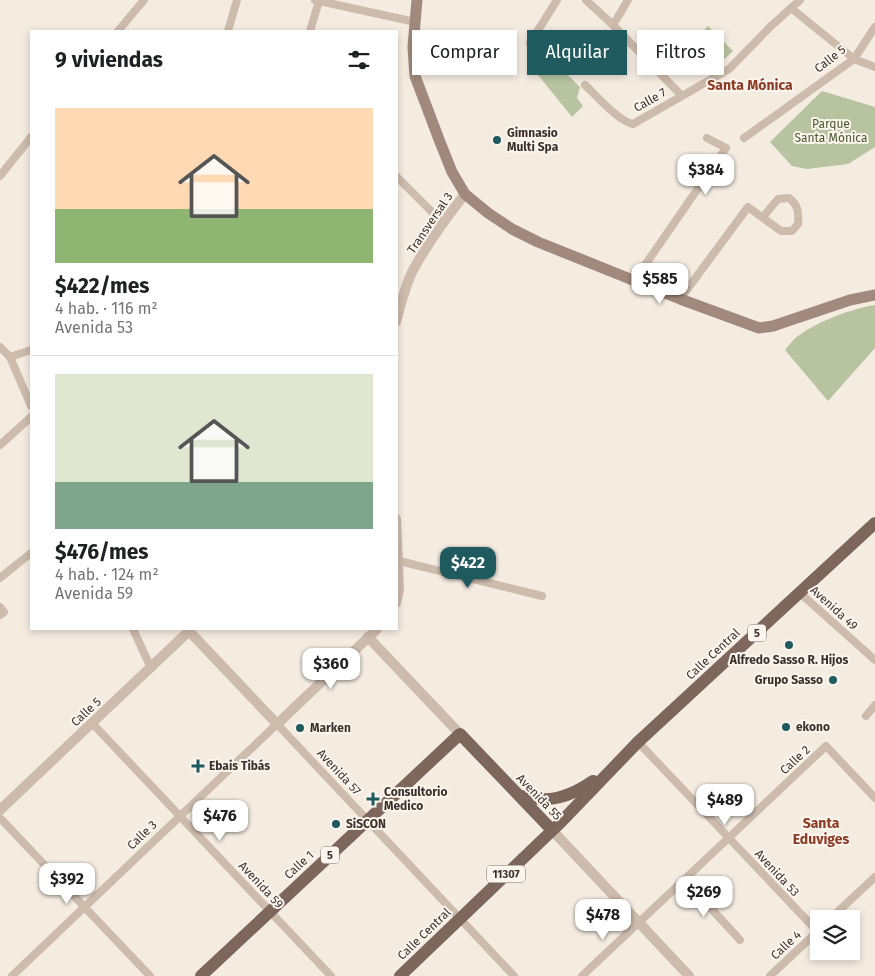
<!DOCTYPE html>
<html lang="es">
<head>
<meta charset="utf-8">
<style>
	body { margin:0; font-family:"Fira Sans",sans-serif; background:#f6f6f6; color:#202124; height:100vh; display:flex; flex-direction:column; font-size:19px; white-space:nowrap }
	* { box-sizing:border-box; margin:0 }
	p { font-size:16px; color:#757577 }
	.icon { flex:none; width:28px; height:28px; fill:none; stroke:currentColor; stroke-width:2; stroke-linecap:round; stroke-linejoin:round }
	.map { position:relative; flex:1; overflow:hidden }
	.side { position:absolute; left:30px; top:30px; width:368px; height:600px; display:flex; flex-direction:column; background:#fff; border-radius:0px; box-shadow:0 2px 8px #0003 }
	.side>* { flex:none }
	.top-card { position:absolute; left:412px; top:30px; width:388px; height:45px; display:flex; gap:10px }
	.controls { position:absolute; left:810px; top:910px; display:grid; gap:10px }
	.controls a { display:grid; place-items:center; width:50px; height:50px; border-radius:0px; background:#fff; box-shadow:0 2px 8px #0003; font-size:25px }
	.price { position:absolute; translate:-50% -42px; padding:0 11px; border-radius:10px; background:#fff; color:#222; font-size:16px; line-height:32px; filter:drop-shadow(0 1px 2px #0008) }
	.price::after { content:''; position:absolute; left:50%; top:30px; width:15px; height:11px; margin-left:-8px; background:inherit; clip-path:polygon(0 0,100% 0,50% 100%) }
	.price.current { background:#1f5a5e; color:#fff }
	ul { padding:0; list-style:none }
	li { display:grid; align-content:center; gap:10px; height:265px; padding:0 25px }
	li+li { border-top:1px solid #e0e0e0 }
	li span { display:grid; place-items:center; height:155px; border-radius:0px; color:#555 }
	li>.icon { margin-inline-start:auto }
	span .icon { width:90px; height:90px; fill:#fffc; stroke-width:1 }
	li b { font-size:21px }
	h2 { display:flex; justify-content:space-between; align-items:center; height:60px; padding:0 25px; font-size:21px }
	.chip { padding:0 18px; border-radius:0px; background:#fff; box-shadow:0 2px 8px #0003; font-size:18px; line-height:45px }
	.chip.current { background:#1f5a5e; color:#fff }
	.map>svg:first-child { display:block }
	.green { fill:#b8c4a0 }
	.lines { fill:none; stroke-linecap:round; stroke-linejoin:round }
	.minor { stroke:#cdbbac; stroke-width:8 }
	.tertiary { stroke:#cdbbac; stroke-width:10 }
	.secondary { stroke:#a18a7d; stroke-width:11 }
	.primary { stroke:#7d675c; stroke-width:12 }
	.poi-dot { fill:#1f5a5e; stroke:#fbf5ee; stroke-width:2 }
	.labels { text-anchor:middle; dominant-baseline:central; stroke-width:4; stroke-linejoin:round; paint-order:stroke }
	.shield { fill:#fbf5ee; stroke:#756b66; stroke-width:1 }
	.shield-label { font-size:11px; font-weight:bold; fill:#3b302b }
	.street-label { font-size:12px; fill:#3b302b; stroke:#fbf5ee }
	.park-label { font-size:12px; fill:#4a5a2e; stroke:#fbf5ee }
	.poi-label { font-size:12px; font-weight:bold; fill:#3b302b; stroke:#fbf5ee; text-anchor:start }
	.neighbourhood-label { font-size:14px; font-weight:bold; fill:#8c3b22; stroke:#fbf5ee }
</style>
</head>
<body>
<div class="map">
<svg width="875" height="976" viewBox="0 0 875 976">
	<rect width="100%" height="100%" fill="#f4ebe1"/>
	<g class="green">
		<path d="M708,26l25,25 -20,19 -24,-24z"/>
		<path d="M549,56l31,31 -3,11 6,8 -11,11 -38,-47z"/>
		<path d="M822,91l53,16v40l-27,17 -41,5 -15,-3 -22,-24z"/>
		<path d="M875,305v43l-47,53 -43,-51c4,-4 8,-11 13,-14 20,-15 53,-27 77,-31z"/>
	</g>
	<g class="lines">
		<g class="minor">
			<path d="M315,0l100,22"/>
			<path d="M586,0l27,25 68,70"/>
			<path d="M791,8l63,51 21,8"/>
			<path d="M613,25l15,-25"/>
			<path d="M118,31l26,-31"/>
			<path d="M228,31l9,-31"/>
			<path d="M310,31l9,-30"/>
			<path d="M530,43l27,-43"/>
			<path d="M585,85c11,10 34,37 48,39l96,-55 42,-43 29,-26"/>
			<path d="M744,138l110,-79 21,-32"/>
			<path d="M0,176l31,-39"/>
			<path d="M396,176l47,47"/>
			<path d="M634,281l92,-133 -19,-10"/>
			<path d="M680,299l68,-92 33,24h11l6,-7c1,-12 0,-19 -9,-26l-11,1 -15,18"/>
			<path d="M0,347l10,10 21,49"/>
			<path d="M10,357l21,-7"/>
			<path d="M0,445l31,-28"/>
			<path d="M399,561l143,35"/>
			<path d="M0,578l31,-25"/>
			<path d="M800,593l75,67"/>
			<path d="M0,607l4,5 -4,3"/>
			<path d="M133,629l18,39"/>
			<path d="M866,716l9,-11"/>
			<path d="M92,723l239,253"/>
			<path d="M638,742l179,189"/>
			<path d="M0,818l150,158"/>
			<path d="M685,880l55,60"/>
			<path d="M830,919l45,-42"/>
			<path d="M12,976l265,-252 237,252"/>
			<path d="M582,976l244,-230 49,52"/>
			<path d="M770,976l49,-46"/>
		</g>
		<g class="tertiary">
			<path d="M396,322c5,-18 9,-36 17,-52 15,-27 33,-52 52,-76"/>
			<path d="M396,519l3,70 -3,14"/>
			<path d="M368,637l92,97"/>
			<path d="M0,810l189,-179 88,93 100,-95"/>
			<path d="M552,830l137,146"/>
		</g>
		<path class="secondary" d="M417,0l-4,47 2,29 25,66 12,30 13,22 23,19 24,16 26,13 142,57 79,29 14,-2 77,-26 25,-5"/>
		<g class="primary">
			<path d="M521,796c27,8 49,1 72,-15"/>
			<path d="M201,976l259,-242 92,96"/>
			<path d="M400,976l159,-152 79,-82 237,-219"/>
		</g>
	</g>
	<g class="poi-dot">
		<circle cx="497" cy="140" r="5"/>
		<circle cx="789" cy="645" r="5"/>
		<circle cx="833" cy="680" r="5"/>
		<circle cx="786" cy="727" r="5"/>
		<circle cx="300" cy="728" r="5"/>
		<path d="M195.5 758.5h5v5h5v5h-5v5h-5v-5h-5v-5h5z"/>
		<path d="M370.5 791.5h5v5h5v5h-5v5h-5v-5h-5v-5h5z"/>
		<circle cx="336" cy="824" r="5"/>
	</g>
	<g class="labels">
		<g class="shield">
			<rect x="748" y="624.5" width="18" height="17" rx="4"/>
			<rect x="321" y="846.5" width="18" height="17" rx="4"/>
			<rect x="487" y="865.5" width="38" height="17" rx="4"/>
		</g>
		<g class="shield-label">
			<text x="757" y="633">5</text>
			<text x="330" y="855">5</text>
			<text x="506" y="874">11307</text>
		</g>
		<g class="street-label">
			<text transform="translate(830 59) rotate(-38)">Calle 5</text>
			<text transform="translate(650 100) rotate(-30)">Calle 7</text>
			<text transform="translate(430 223) rotate(-56)">Transversal 3</text>
			<text transform="translate(834 608) rotate(42)">Avenida 49</text>
			<text transform="translate(713 654) rotate(-43)">Calle Central</text>
			<text transform="translate(86 712) rotate(-43)">Calle 5</text>
			<text transform="translate(795 760) rotate(-43)">Calle 2</text>
			<text transform="translate(339 772) rotate(47)">Avenida 57</text>
			<text transform="translate(539 797) rotate(46)">Avenida 55</text>
			<text transform="translate(142 835) rotate(-44)">Calle 3</text>
			<text transform="translate(299 865) rotate(-43)">Calle 1</text>
			<text transform="translate(777 873) rotate(47)">Avenida 53</text>
			<text transform="translate(261 885) rotate(47)">Avenida 59</text>
			<text transform="translate(424 934) rotate(-44)">Calle Central</text>
			<text transform="translate(786 945) rotate(-43)">Calle 4</text>
		</g>
		<g class="park-label">
			<text x="831" y="124">Parque<tspan x="831" dy="14">Santa Mónica</tspan></text>
		</g>
		<g class="poi-label">
			<text x="507" y="133">Gimnasio<tspan x="507" dy="14">Multi Spa</tspan></text>
			<text x="789" y="660" text-anchor="middle">Alfredo Sasso R. Hijos</text>
			<text x="823" y="680" text-anchor="end">Grupo Sasso</text>
			<text x="796" y="727">ekono</text>
			<text x="310" y="728">Marken</text>
			<text x="209" y="766">Ebais Tibás</text>
			<text x="384" y="792">Consultorio<tspan x="384" dy="14">Medico</tspan></text>
			<text x="346" y="824">SiSCON</text>
		</g>
		<g class="neighbourhood-label">
			<text x="750" y="85">Santa Mónica</text>
			<text x="821" y="823">Santa<tspan x="821" dy="16">Eduviges</tspan></text>
		</g>
	</g>
</svg>
<div class="controls">
<a><svg class="icon" aria-label="layers" viewBox="0 0 24 24"><path d="M12 4l9 5-9 5-9-5zM3 14l9 5 9-5"/></svg></a>
</div>
<b class="price" style="left:706px;top:196px">$384</b>
<b class="price" style="left:660px;top:305px">$585</b>
<b class="price current" style="left:468px;top:589px">$422</b>
<b class="price" style="left:331px;top:690px">$360</b>
<b class="price" style="left:725px;top:826px">$489</b>
<b class="price" style="left:220px;top:842px">$476</b>
<b class="price" style="left:67px;top:905px">$392</b>
<b class="price" style="left:704px;top:918px">$269</b>
<b class="price" style="left:603px;top:941px">$478</b>
<div class="top-card">
<a class="chip">Comprar</a>
<a class="chip current">Alquilar</a>
<a class="chip">Filtros</a>
</div>
<section class="side">
<h2>9 viviendas<svg class="icon" aria-label="filters" viewBox="0 0 24 24"><path d="M4 7h16M4 17h16"/><circle cx="9" cy="7" r="2"/><circle cx="15" cy="17" r="2"/></svg></h2>
<ul>
<li><span style="background:linear-gradient(#ffd9b3 65%,#8fb573 0)"><svg class="icon" aria-label="home" viewBox="0 0 24 24"><path d="M3 11l9-7 9 7M6 9v11h12V9"/></svg></span><div><b>$422/mes</b><p>4 hab. · 116 m²</p><p>Avenida 53</p></div></li>
<li><span style="background:linear-gradient(#dfe7d0 70%,#7fa58c 0)"><svg class="icon" aria-label="home" viewBox="0 0 24 24"><path d="M3 11l9-7 9 7M6 9v11h12V9"/></svg></span><div><b>$476/mes</b><p>4 hab. · 124 m²</p><p>Avenida 59</p></div></li>
</ul>
</section>
</div>
</body>
</html>
